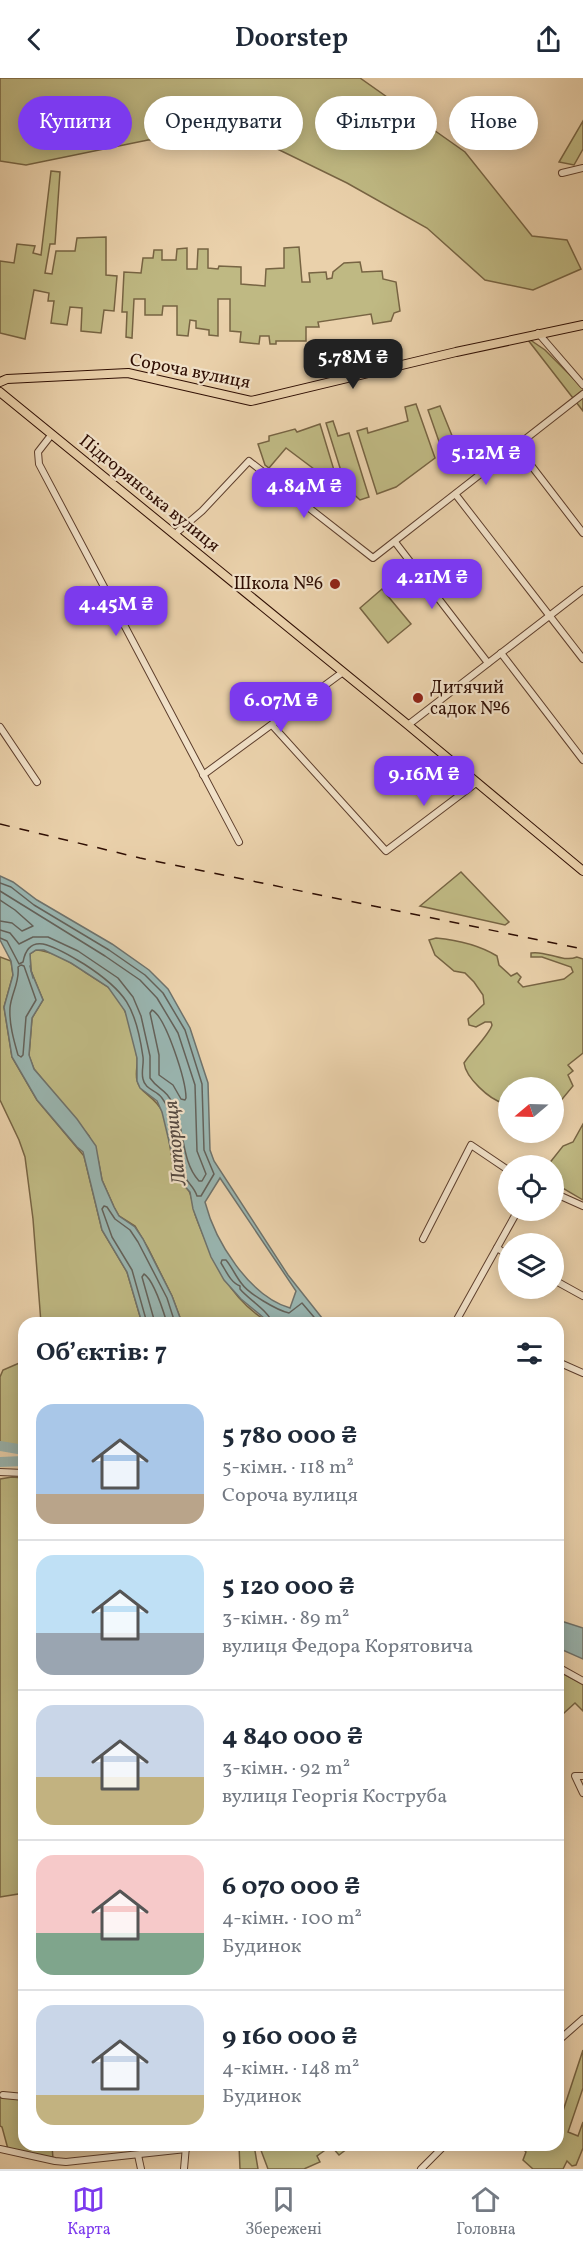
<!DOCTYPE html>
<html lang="uk">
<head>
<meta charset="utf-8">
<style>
	body { margin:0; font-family:Vollkorn,serif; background:#f2f2f3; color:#1f2937; height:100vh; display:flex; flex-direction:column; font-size:22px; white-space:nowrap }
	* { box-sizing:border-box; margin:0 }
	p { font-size:20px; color:#747a83 }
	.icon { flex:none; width:33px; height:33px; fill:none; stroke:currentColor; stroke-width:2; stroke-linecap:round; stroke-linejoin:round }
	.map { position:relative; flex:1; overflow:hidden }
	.panel { position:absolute; left:18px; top:1239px; width:546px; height:834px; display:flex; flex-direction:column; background:#fff; border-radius:18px; box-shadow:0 3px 15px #0003 }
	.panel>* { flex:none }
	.top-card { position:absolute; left:18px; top:18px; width:548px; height:54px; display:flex; gap:12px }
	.needle { width:39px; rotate:251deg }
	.controls { position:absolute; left:498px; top:999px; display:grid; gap:12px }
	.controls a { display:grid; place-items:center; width:66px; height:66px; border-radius:50%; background:#fff; box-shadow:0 3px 15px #0003; font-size:30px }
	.price { position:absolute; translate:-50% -51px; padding:0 14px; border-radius:12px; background:#7c3aed; color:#fff; font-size:20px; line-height:39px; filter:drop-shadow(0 2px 3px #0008) }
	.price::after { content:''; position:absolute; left:50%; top:36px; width:18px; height:14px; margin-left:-9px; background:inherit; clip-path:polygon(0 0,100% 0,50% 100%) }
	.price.selected { background:#222; color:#fff }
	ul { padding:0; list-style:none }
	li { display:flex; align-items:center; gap:18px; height:150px; padding:0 18px }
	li+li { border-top:2px solid #e0e1e3 }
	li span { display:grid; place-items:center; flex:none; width:168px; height:120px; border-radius:18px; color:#555 }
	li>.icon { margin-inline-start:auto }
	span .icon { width:72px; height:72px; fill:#fffc; stroke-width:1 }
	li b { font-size:26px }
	h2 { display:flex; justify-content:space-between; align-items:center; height:72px; padding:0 18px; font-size:26px }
	.tag { padding:0 21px; border-radius:27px; background:#fff; box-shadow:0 3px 15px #0003; font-size:21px; line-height:54px }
	.tag.selected { background:#7c3aed; color:#fff }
	header { display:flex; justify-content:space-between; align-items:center; height:78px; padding:0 18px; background:#fff; font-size:27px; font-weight:600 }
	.tabs { display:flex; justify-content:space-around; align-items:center; height:84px; border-top:2px solid #e0e1e3; background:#fff; font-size:16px; color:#747a83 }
	.tabs a { display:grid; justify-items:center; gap:3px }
	.tabs .selected { color:#7c3aed }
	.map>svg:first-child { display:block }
	.green { fill:#bfb983; stroke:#776443; stroke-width:1.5 }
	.water { fill:#99b5b0; stroke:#6f726b; stroke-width:1.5; fill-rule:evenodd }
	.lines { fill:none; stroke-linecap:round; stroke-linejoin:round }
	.shore { stroke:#64625a; stroke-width:1.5 }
	.stream { stroke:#6f726b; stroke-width:1.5 }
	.river { stroke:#99b5b0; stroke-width:10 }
	.minor-casing { stroke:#5e3f2d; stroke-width:8 }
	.major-casing { stroke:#2f0e03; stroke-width:10 }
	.minor { stroke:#f1e1c8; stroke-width:6 }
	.major { stroke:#ead1ab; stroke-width:8 }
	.rail { stroke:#2f0e03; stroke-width:1.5; stroke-dasharray:10 10; stroke-linecap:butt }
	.poi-dot { fill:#8f2418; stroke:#f1e1c8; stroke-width:2 }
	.labels { text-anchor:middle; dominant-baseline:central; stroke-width:4.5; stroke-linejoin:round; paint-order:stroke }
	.street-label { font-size:18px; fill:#2f0e03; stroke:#f1e1c8 }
	.poi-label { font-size:18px; fill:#2f0e03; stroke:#f1e1c8; text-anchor:end }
	.water-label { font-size:20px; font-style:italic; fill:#544840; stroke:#f1e1c8 }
</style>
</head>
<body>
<header><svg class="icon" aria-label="back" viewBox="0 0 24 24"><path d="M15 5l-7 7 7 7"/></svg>Doorstep<svg class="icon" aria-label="share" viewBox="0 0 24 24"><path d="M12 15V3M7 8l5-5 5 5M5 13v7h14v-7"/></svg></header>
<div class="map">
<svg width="583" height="2091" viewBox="0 0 583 2091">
	<rect width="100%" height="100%" fill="#ead1ab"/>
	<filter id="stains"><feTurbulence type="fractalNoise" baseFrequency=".00333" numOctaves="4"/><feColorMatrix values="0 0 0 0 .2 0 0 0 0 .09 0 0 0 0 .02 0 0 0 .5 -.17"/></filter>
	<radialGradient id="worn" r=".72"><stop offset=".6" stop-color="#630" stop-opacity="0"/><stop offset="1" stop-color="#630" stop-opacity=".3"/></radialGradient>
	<g class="green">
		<path d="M0,0h360l105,74 67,84 35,4 14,29 -48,21 -48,-10 -58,-52 -80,-45 -88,-43h-111l-122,25 -26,-4z"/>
		<path d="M583,43v28l-9,16 -15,-3z"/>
		<path d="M51,93l9,1 -5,72h-5l-5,29 7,1 4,-23h19l2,-13 29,-1v38l11,1 -3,35 -10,-1 -3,23 -20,-2 1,-23 -12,-1 -3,18 -16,-2 3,-22h-6l1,-8 -15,-3 -9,49 -25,-6v-72l14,2 3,-19 18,2 -2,7 8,2z"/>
		<path d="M299,169l3,35h8l-1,-9 17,-1 1,7 5,-1 1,-6 11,-9 16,-1 2,10 20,-1 1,8 13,3 4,29 -6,2 -3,8 -18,3 -2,-10 -53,8 1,5h-13v14h-30v3h-6l-1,-8h-9l-1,8 -19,-2 1,-10 -11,-1v-32h-12v37l-9,-1v-5l-13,-2v-7l-6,-1 -2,16 -11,-1v-29h-14l-1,9h-17v-16h-11l-2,39 -6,-1 1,-25h-5l2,-40 17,1 2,-15h10l1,-8h8v10h14l1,-11 10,-1v21h10l1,-20h10v19l10,1 1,-3 22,1v17l24,2 1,-17 18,-1v-20z"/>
		<path d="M529,261l16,11 38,38v23l-55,-71z"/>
		<path d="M416,326l19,54 -39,29 -19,7 -20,-63 10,-3 1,5 40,-12 -3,-14z"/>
		<path d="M440,328l15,37 -12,10 -15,-43z"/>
		<path d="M333,343l5,15 11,-3 20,64 -9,3 -14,-13 -20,-64z"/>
		<path d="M320,346l17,56 -3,4 -48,-36 -17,20 -4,-3 -7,-21 11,-3v-5l26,-7 2,3z"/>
		<path d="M382,511l29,35 -23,19 -28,-35z"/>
		<path d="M461,794l48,50 -4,3 -85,-19z"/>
		<path d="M436,860c21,2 43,7 61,18l2,9 12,11 6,-3 4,4 -3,5 5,5 41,-8 9,-7 -2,-5 -29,-10h-11v-4c15,-3 31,10 46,4l6,2v94l-15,12 5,6 -5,4 5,11 -19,23v-21h-46v24l-4,-4 -1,-5c-14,-4 -37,-25 -39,-40 7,-11 25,-28 28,-38l-1,-3h-6l-9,5 -7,-2 -1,-6 16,-15 -1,-9 -9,-13 -9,-9 -11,-2 -19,-16 -6,-15z"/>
		<path d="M36,872c16,1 33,11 46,20 8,6 18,11 26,17 19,17 26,47 29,71 1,7 -2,15 0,22 3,14 18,16 25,31 9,21 6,46 16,66 2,6 8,9 11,14 4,8 4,18 7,26 16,42 33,83 74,106h-88l-10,-27 -24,-48 -13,-22 -16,-10 -5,-9 -12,-27 -4,-21 -9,-23 -55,-67 -5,-13 3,-38 11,-18 -12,-29 -1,-17z"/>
		<path d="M0,879l11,4 2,14 -9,32 8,50 25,43 47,56 18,74 25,42 15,51h-101l-8,-104 -8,-62 -6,-17 -19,-40z"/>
		<path d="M583,1046v76l-29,-17v-17l-6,-1 15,-19 10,-4z"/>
		<path d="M24,1283v89l-24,-4v-69l3,-7z"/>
		<path d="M12,1399l12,1v415l-24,4v-418z"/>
		<path d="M558,1593l25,13v27l-8,-8 -11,10 -6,-5z"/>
		<path d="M583,1972v38l-15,44 10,4 5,-14v26l-7,17 -4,1 -5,-5 -4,8h-30l-10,-9 3,-8 -3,-3v-4h35l2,-25z"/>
		<path d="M0,2019l24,1v47h28l1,14 -45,-10 -6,-22 -2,-1z"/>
		<path d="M239,2067h15l4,24h-18z"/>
		<path d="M259,2067h93l-13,10 -8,-9 -14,10 3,6 -16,7h-36z"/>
	</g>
	<g class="water">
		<path d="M0,798l13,6 24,18 75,44 37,26 19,19 22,39 18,55 2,67 4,11 74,114 38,48h-56l-29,-24 -17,-19 -13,-23 -18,-48 -3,-17 -12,-13 -16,-67 -5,-11 -17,-13 -3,-7v-23l-12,-47 -17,-24 -37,-24 -27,-13h-8l-6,4 1,17 12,29 -11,18 -3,37 5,14 43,50 19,27 6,34 12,27 5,9 16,11 8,12 29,57 10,27h-40l-15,-51 -25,-42 -19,-78 -6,-5 -40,-47 -25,-43 -8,-50 9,-32 -2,-14 -11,-21zM220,1100l76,113 -6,17c-41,-12 -75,-67 -85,-106z"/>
		<path d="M558,1542l25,8v31l-25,-11z"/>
	</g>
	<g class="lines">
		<g class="shore">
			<path d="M0,805l11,4 23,18 75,45 36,25 18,18 22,37 17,54 2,66 10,24 -13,22h-4c-3,-10 -11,-14 -14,-23 -10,-24 -5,-53 -21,-75 -5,-8 -17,-8 -19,-19 -2,-7 1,-15 0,-22 -7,-50 -17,-66 -59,-93 -12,-7 -27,-17 -41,-20 -13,-2 -18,7 -20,18l-4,2 -12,-23 -7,-3"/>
			<path d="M0,813l105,65 35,24 17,18 21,35 17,52 2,66 9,23 -4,7h-3c-18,-20 -14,-50 -25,-75 -8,-18 -15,-15 -24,-28v-22l-9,-40 -8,-19 -15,-19 -40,-27 -30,-14h-15l-14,7 -9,-11 -10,-3"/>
			<path d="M0,822l15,10 18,16 -11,5 -10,-8 -12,-2"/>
			<path d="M21,887l3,1 12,34 -10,17 -3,38 -2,2 -3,-2c-4,-14 -9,-31 -8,-47 1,-14 10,-26 8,-41z"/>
			<path d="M152,932c14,7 34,71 34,88l-1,2 -4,-1 -8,-14 -14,-10v-20l-9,-42z"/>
			<path d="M147,1245l-15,-53 -20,-33 -10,-28 2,-3 3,1 8,12 15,11 8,12 29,56 8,25"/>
			<path d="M155,1245l-13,-46 2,-3c10,6 19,36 23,49"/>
			<path d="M272,1245c-2,-11 -24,-24 -32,-34v-3c-9,-3 -14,-15 -19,-23l1,-3h4c6,7 10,17 16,24 6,9 34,26 47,29l13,-10 17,20"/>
		</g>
		<path class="stream" d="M30,888l3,12"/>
		<g class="river">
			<path d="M0,1368l24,4"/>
			<path d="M0,1384l24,-1"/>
		</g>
		<g class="minor-casing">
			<g id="minor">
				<path d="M562,95l21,-5"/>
				<path d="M538,255l45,52"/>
				<path d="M52,356l-14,18 1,12 200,378"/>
				<path d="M517,369l66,86"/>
				<path d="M456,417l127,164"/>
				<path d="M175,456l27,-23 47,-50 124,97 210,-164"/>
				<path d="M395,464l93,121"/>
				<path d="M501,575l82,107"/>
				<path d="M272,647l114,126 90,-68"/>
				<path d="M408,647l175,-135"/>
				<path d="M0,649l37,55"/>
				<path d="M203,697l140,-103"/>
				<path d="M554,1115l29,13"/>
				<path d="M423,1161l48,-94 37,25"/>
				<path d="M497,1170l11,7"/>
				<path d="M554,1202l29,16"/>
				<path d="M455,1245l63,-113"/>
				<path d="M558,1284l25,11"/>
				<path d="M0,1394l24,1"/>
				<path d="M558,1589l25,14"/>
				<path d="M583,1698h-8l8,17"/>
				<path d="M558,1963l25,-22"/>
				<path d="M3,2017l21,2"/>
				<path d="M0,2071l55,12 11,1 120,-13"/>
				<path d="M138,2077l3,14"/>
				<path d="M184,2091l2,-23"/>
				<path d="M421,2091l24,-24"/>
			</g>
		</g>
		<g class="major-casing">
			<g id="major">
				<path d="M0,304l7,-3 121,-6 123,28 205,-49 127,-27"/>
				<path d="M0,314l408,333 175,146"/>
			</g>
		</g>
		<use href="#minor" class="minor"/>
		<use href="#major" class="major"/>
		<path class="rail" d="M0,746l140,34 443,91"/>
	</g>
	<g class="poi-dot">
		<circle cx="335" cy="506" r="6"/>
		<circle cx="418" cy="620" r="6"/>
	</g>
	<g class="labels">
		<g class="street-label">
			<text transform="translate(190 294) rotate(11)">Сороча вулиця</text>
			<text transform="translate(149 416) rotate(39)">Підгорянська вулиця</text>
		</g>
		<g class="poi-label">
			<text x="323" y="506">Школа №6</text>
			<text x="430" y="610" text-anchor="start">Дитячий<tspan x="430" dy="21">садок №6</tspan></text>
		</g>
		<g class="water-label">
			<text transform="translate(176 1065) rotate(-96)">Латориця</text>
		</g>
	</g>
	<rect width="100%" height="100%" filter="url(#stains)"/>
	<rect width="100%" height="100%" fill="url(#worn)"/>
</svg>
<div class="controls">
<a><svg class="needle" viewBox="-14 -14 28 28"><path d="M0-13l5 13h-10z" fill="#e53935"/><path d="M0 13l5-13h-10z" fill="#747a83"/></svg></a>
<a><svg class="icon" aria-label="locate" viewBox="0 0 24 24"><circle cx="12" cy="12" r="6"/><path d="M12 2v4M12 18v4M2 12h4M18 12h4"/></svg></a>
<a><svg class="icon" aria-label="layers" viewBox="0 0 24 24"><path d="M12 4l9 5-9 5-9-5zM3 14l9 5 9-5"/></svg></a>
</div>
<b class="price selected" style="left:353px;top:312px">5.78M ₴</b>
<b class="price" style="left:486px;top:408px">5.12M ₴</b>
<b class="price" style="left:304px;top:441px">4.84M ₴</b>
<b class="price" style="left:432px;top:532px">4.21M ₴</b>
<b class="price" style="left:116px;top:559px">4.45M ₴</b>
<b class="price" style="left:281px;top:655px">6.07M ₴</b>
<b class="price" style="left:424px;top:729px">9.16M ₴</b>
<div class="top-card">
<a class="tag selected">Купити</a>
<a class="tag">Орендувати</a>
<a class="tag">Фільтри</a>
<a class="tag">Нове</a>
</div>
<section class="panel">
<h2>Об’єктів: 7<svg class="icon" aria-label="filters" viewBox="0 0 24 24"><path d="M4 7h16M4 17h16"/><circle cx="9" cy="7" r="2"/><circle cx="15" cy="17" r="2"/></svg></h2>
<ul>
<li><span style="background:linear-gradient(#a9c7e8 75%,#b9a48a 0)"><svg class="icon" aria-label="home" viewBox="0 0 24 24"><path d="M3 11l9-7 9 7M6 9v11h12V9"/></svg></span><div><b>5 780 000 ₴</b><p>5-кімн. · 118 m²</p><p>Сороча вулиця</p></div></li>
<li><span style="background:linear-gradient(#bfe0f5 65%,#9aa5b1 0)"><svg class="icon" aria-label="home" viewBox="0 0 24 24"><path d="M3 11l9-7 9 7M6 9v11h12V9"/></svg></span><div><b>5 120 000 ₴</b><p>3-кімн. · 89 m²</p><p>вулиця Федора Корятовича</p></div></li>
<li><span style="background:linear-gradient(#c9d6e8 60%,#c2b280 0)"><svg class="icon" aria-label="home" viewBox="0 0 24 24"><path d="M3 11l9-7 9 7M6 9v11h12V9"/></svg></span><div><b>4 840 000 ₴</b><p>3-кімн. · 92 m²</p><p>вулиця Георгія Коструба</p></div></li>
<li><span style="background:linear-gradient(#f6c9c9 65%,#7fa58c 0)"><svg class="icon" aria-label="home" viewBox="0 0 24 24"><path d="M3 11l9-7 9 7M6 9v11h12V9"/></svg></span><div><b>6 070 000 ₴</b><p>4-кімн. · 100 m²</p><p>Будинок</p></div></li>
<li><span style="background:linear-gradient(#c9d6e8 75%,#c2b280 0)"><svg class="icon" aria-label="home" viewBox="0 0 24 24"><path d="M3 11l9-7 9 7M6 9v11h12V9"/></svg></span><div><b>9 160 000 ₴</b><p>4-кімн. · 148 m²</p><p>Будинок</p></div></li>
</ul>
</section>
</div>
<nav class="tabs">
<a class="selected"><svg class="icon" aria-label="map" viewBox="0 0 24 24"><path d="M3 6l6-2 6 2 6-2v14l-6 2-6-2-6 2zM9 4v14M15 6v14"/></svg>Карта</a>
<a><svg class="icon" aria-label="saved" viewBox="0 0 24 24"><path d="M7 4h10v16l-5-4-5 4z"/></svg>Збережені</a>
<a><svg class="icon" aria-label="home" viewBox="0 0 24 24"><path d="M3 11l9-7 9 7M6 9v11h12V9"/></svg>Головна</a>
</nav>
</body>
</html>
